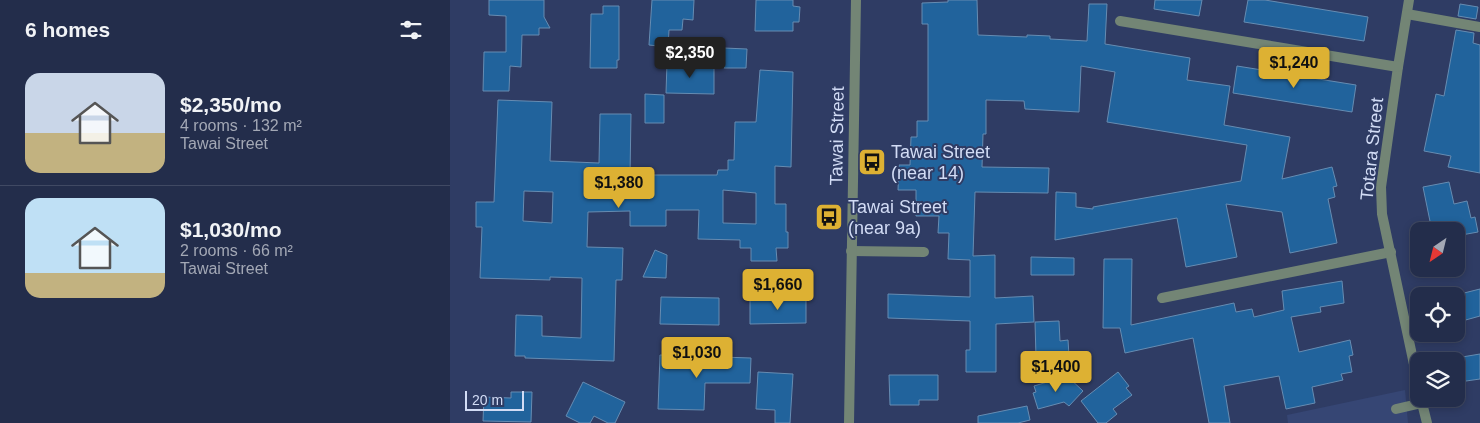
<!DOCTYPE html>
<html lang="en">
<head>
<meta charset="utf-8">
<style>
	body { margin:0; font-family:Arial,sans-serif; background:#2f3955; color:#f1f3f6; height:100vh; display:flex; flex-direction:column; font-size:19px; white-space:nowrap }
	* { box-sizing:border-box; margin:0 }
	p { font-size:16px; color:#a3a8b5 }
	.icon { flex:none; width:28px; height:28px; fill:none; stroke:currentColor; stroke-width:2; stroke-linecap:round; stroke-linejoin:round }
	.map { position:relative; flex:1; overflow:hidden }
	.drawer { display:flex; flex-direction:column; background:#232d4b; width:450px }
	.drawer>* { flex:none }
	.needle { width:32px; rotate:215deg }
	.tools { position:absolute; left:960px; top:222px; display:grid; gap:10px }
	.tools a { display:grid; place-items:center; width:55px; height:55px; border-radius:10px; background:#232d4b; box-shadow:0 2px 8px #0003,0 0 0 1px #404963; font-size:25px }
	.scale { position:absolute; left:15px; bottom:12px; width:59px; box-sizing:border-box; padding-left:5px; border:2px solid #d2dcf5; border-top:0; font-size:14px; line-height:18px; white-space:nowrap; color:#d2dcf5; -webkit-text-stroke:4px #2f3c64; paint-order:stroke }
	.price { position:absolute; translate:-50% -42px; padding:0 11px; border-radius:5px; background:#ddb133; color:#111; font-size:16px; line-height:32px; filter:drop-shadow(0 1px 2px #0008) }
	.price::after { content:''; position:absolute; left:50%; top:30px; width:15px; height:11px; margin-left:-8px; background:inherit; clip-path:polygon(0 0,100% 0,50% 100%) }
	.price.selected { background:#222; color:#fff }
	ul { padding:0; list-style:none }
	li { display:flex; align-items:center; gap:15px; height:125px; padding:0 25px }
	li+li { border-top:1px solid #404963 }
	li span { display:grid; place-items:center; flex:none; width:140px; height:100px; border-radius:15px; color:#555 }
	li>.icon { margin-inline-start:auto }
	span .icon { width:60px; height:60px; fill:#fffc; stroke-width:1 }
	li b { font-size:21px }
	h2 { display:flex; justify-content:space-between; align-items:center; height:60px; padding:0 25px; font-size:21px }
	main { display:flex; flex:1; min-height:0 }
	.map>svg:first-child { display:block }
	.built { fill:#364674 }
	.building { fill:#21639c; stroke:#668cb2; fill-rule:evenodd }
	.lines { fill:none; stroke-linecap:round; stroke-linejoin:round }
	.service { stroke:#738575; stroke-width:10 }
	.minor { stroke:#738575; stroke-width:10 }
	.labels { text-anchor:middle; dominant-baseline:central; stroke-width:4; stroke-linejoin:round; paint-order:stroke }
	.street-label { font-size:18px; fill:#d2dcf5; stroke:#2f3c64 }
	.poi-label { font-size:18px; fill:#d2dcf5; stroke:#2f3c64; text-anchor:start }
</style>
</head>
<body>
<main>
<section class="drawer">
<h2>6 homes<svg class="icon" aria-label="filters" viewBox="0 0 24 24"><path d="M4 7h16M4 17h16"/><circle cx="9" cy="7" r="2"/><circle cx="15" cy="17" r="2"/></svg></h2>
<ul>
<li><span style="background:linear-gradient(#c9d6e8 60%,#c2b280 0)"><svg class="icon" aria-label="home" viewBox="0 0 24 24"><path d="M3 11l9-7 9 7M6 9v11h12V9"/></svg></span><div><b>$2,350/mo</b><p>4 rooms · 132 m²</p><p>Tawai Street</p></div></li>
<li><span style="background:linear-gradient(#bfe0f5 75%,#c2b280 0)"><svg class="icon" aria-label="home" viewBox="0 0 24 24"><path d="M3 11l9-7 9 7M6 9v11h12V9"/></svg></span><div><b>$1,030/mo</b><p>2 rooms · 66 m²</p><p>Tawai Street</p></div></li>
</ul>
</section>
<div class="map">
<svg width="1030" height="423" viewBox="0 0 1030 423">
	<rect width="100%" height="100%" fill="#2f3c64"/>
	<path class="built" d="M955,390l3,33h-120l-1,-8z"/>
	<g class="building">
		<path d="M39,0h55v17l6,11h-11v7h-17l-1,32 -11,-1 -1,25h-26l1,-39h22v-36l-17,-1z"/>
		<path d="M202,0h42l-1,20 -10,-1 -1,11h-13l-1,17 -19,-2z"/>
		<path d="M306,0h37v6l7,1 -1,15h-6v9h-38z"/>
		<path d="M498,0h29l1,35 49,2v-2l23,1v3l37,2 2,-37h18l-2,40 85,14 -3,22 43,6 -6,39 66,12 -8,42 50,-12 5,19 -4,1 2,10 -7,2 9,44 -47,10 -8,-41 -56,-8 11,53 -51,10 -9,-49 -122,22 1,-48 20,1v14l17,2v-2l148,-26 6,-36 -140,-23 8,-50 -34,-6 -2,46 -54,-3 -1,-8 -38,-1v34h-3l-1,33 67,1 -1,25 -73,-1 -2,64 22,-1v43l38,-2 1,26 -38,2v48h-30v-22h4v-29l-82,-3v-24l82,3v-37l-22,-1 1,-26h-11l1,-17h-23v-26h-18l1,-25h11l1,-28h6v-16h11v-97h-6v-21l26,-1z"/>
		<path d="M705,0h47l-3,16 -45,-7z"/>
		<path d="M798,0h17l103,17 -4,24 -120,-19z"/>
		<path d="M1010,4l18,3 -2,12 -18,-3z"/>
		<path d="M153,6h16v54h-2v8h-27l1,-54h12z"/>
		<path d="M1006,30l18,3 -1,10 7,2v128l-32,-6 3,-11 -27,-5 12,-57 8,2z"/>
		<path d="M274,48l23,1 -1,19h-22z"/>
		<path d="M217,63l47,1v30l-48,-1z"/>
		<path d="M787,66l119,19 -4,27 -119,-19z"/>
		<path d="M310,70l33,2 -2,95 -16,-1v38h11v28h2v16h-12l1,13h-26v-13h-11v-8l-42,-1 1,-29h-33v16h-36v-15l-42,1 -1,35 36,1 -1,32h-6l-2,81 -89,-3v-2h-10l1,-41 26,1v20l39,2 1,-60 -32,-1v3l-70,-2 2,-51h-6v-25h18l4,-102 54,2 -2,59 49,2 1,-49h31l-1,61h87l1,-5h10v-10h6l1,-38h21zM273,190l33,3v31l-33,-1zM74,191l29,1 -1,31 -29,-2z"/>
		<path d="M195,94l19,1v28h-19z"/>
		<path d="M999,182l5,22 13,-3 4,17 4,-1 3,15 -22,4v-5h-3l-1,-4 -20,4 -9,-44z"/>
		<path d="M205,250l12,5 -1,23 -23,-1z"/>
		<path d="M581,257l43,1v17h-43z"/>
		<path d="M654,259h28l-1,66 103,-22 2,9 16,-3 2,8 30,-7 -2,-19 60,-10 2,22 -24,4 1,5 -30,5 8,35 51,-12 3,15 -4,1 3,16 -11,2 2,6 -31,7 3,16 -29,6 -7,-33 -55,10 6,37h-21l-16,-85 -68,15 -5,-25h-17z"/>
		<path d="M1030,289v27l-18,5 -6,-26z"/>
		<path d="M211,297l58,1v27l-59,-1z"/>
		<path d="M356,298v25l-56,1v-25z"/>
		<path d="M609,321l1,20 8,-1 1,16 -33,1 -1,-35z"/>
		<path d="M1030,354v25l-21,3 -3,-24z"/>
		<path d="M210,355l91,3 -1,25h-45l-1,27 -46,-1z"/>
		<path d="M308,372l35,2 -3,49h-15v-13l-19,-1z"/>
		<path d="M668,372l11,14 -3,2 6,7 -19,14 4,5 -11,9h-8l-17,-22z"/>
		<path d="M439,375h49v25h-19v5h-29z"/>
		<path d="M617,376l16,15 -14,15 -5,-4 -26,7 -5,-16 3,-1 -2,-6z"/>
		<path d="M133,382l42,20 -10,21h-7l-14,-7 -4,7h-10l-14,-7z"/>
		<path d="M61,392h21l-1,30 -48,-1 1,-24 27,1z"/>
		<path d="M577,406l3,14 -12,3h-40v-7z"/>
	</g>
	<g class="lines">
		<g class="service">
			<path d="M401,251l73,1"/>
			<path d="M712,298l229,-46"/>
			<path d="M946,409l26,-6"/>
		</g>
		<g class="minor">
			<path d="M959,0l-11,67 -17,120 1,27 37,174"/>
			<path d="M957,14l73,13"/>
			<path d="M670,21l278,46"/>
			<path d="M971,399l6,24"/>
			<path d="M399,423l7,-423"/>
		</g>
	</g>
	<defs>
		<g id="bus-square" transform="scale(1.4375)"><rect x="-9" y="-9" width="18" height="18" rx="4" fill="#ddb133" stroke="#2f3c64"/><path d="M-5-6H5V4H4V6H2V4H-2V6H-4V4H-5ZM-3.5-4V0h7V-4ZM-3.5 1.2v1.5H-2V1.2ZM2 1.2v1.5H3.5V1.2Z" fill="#111"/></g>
	</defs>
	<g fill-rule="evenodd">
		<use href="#bus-square" x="422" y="162"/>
		<use href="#bus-square" x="379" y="217"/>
	</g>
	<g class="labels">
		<g class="street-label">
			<text transform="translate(387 136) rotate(-89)">Tawai Street</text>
			<text transform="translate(922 149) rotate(-84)">Totara Street</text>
		</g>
		<g class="poi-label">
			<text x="441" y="152">Tawai Street<tspan x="441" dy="21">(near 14)</tspan></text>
			<text x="398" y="207">Tawai Street<tspan x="398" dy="21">(near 9a)</tspan></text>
		</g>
	</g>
</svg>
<div class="tools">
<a><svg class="needle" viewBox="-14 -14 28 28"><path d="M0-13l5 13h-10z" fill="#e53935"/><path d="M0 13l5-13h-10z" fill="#a3a8b5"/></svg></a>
<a><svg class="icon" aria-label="locate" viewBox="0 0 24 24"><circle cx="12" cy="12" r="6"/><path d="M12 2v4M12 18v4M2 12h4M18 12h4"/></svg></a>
<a><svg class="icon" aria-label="layers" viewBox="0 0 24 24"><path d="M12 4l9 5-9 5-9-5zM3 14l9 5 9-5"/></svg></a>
</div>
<div class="scale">20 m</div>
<b class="price selected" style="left:240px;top:79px">$2,350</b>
<b class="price" style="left:844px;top:89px">$1,240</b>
<b class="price" style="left:169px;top:209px">$1,380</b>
<b class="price" style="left:328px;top:311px">$1,660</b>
<b class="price" style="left:247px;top:379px">$1,030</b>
<b class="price" style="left:606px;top:393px">$1,400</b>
</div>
</main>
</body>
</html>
